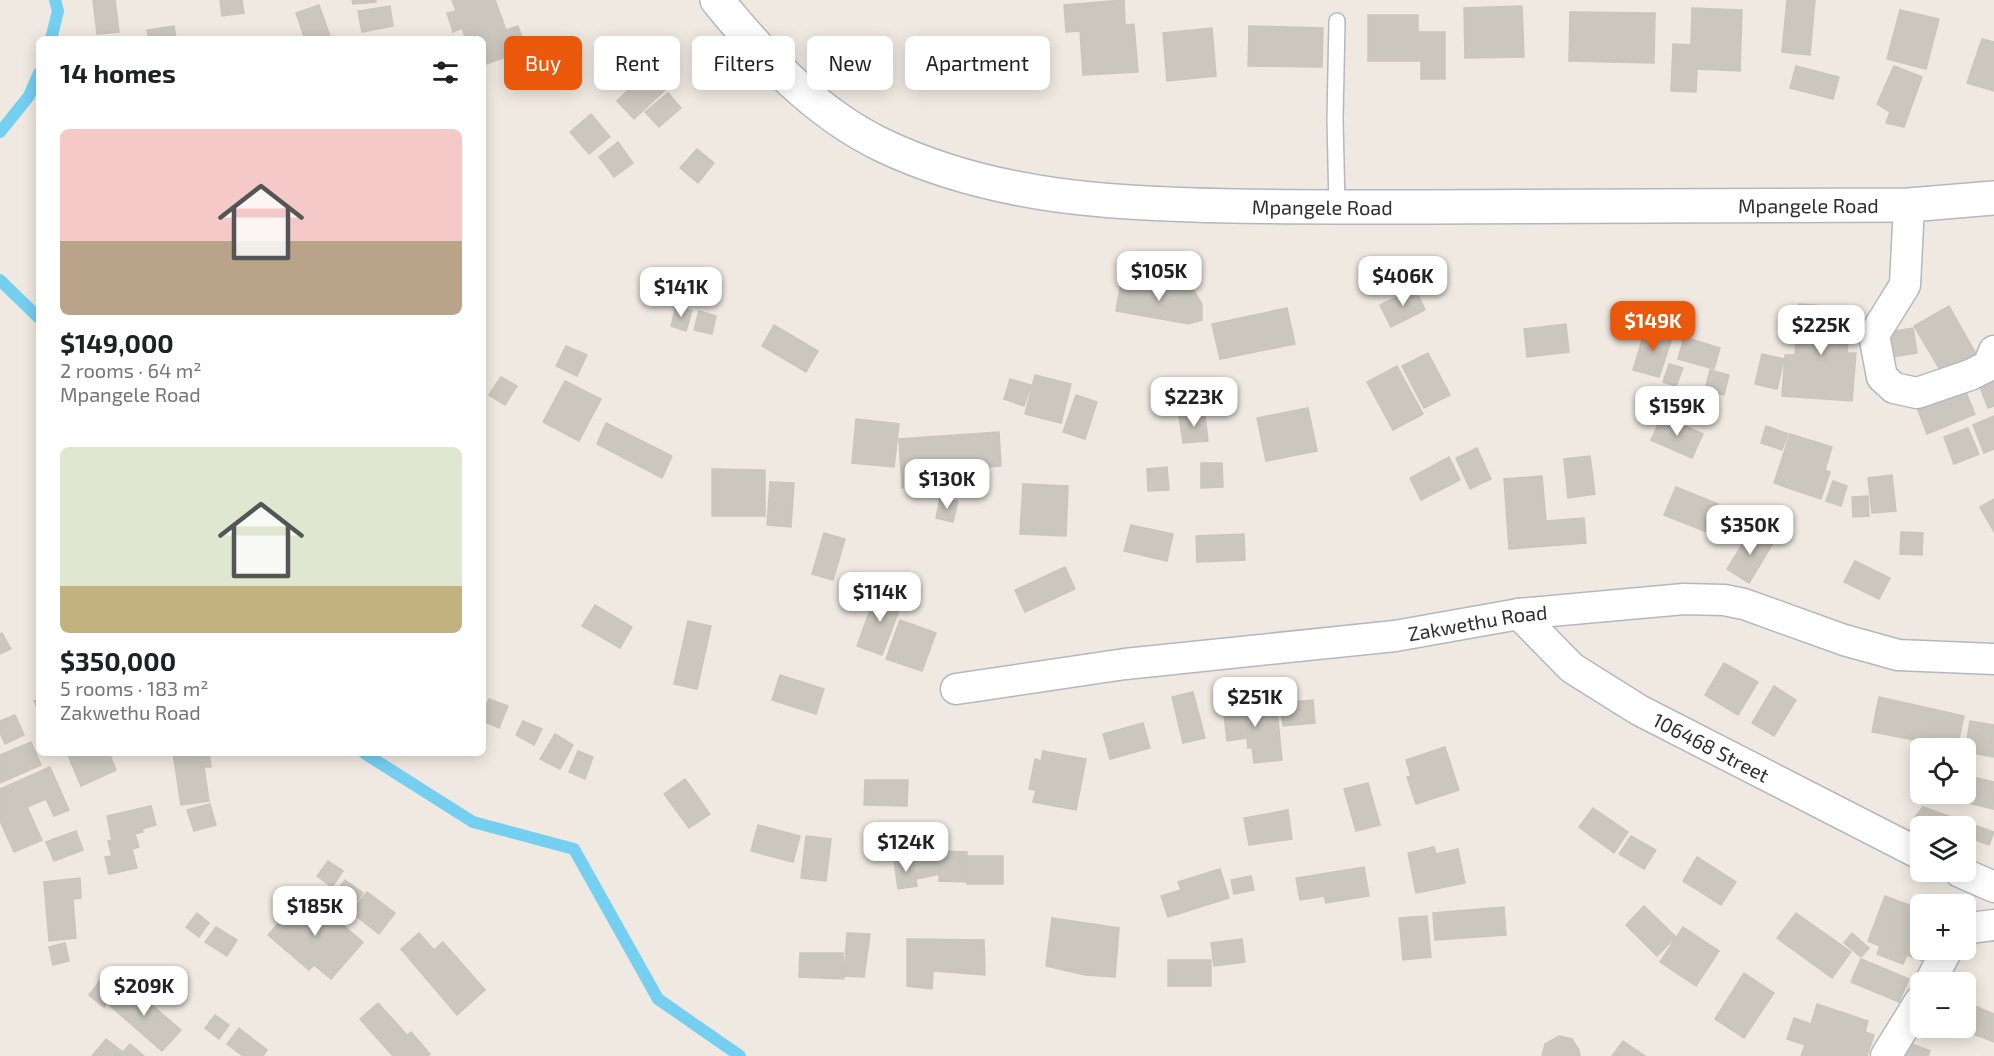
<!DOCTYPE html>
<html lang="en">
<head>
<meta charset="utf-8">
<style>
	body { margin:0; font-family:"Exo 2",sans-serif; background:#f2f2f2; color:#202124; height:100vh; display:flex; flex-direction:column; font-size:22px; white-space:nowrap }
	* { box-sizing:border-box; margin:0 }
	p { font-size:20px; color:#757577 }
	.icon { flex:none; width:33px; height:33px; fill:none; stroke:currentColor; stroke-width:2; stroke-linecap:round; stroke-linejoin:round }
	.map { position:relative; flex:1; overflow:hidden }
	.drawer { position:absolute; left:36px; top:36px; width:450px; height:720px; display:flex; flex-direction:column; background:#fff; border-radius:9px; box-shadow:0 3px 15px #0003 }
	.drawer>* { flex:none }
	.top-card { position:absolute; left:504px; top:36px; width:570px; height:54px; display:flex; gap:12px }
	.controls { position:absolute; left:1910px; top:738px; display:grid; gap:12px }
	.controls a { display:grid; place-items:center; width:66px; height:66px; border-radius:9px; background:#fff; box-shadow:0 3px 15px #0003; font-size:30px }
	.price { position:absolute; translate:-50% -51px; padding:0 14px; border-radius:12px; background:#fff; color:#222; font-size:20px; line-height:39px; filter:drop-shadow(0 2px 3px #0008) }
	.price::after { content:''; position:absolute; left:50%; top:36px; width:18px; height:14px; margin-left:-9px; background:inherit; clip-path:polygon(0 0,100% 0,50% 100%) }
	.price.active { background:#ea580c; color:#fff }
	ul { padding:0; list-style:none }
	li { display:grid; align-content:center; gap:12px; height:318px; padding:0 24px }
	li span { display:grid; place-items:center; height:186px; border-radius:9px; color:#555 }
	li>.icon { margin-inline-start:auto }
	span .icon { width:108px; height:108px; fill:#fffc; stroke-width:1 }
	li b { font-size:26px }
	h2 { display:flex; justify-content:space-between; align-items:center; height:72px; padding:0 24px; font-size:26px }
	.pill { padding:0 21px; border-radius:9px; background:#fff; box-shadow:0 3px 15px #0003; font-size:21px; line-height:54px }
	.pill.active { background:#ea580c; color:#fff }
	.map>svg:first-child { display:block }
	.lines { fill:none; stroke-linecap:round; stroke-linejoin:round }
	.stream { stroke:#75cff0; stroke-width:12 }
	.building { fill:#cbc7bf; stroke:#cbc5ba; stroke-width:1.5 }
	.lane-casing { stroke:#b4b7c1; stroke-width:18 }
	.street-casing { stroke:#b4b7c1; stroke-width:33 }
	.secondary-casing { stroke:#b4b7c1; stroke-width:36 }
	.lane { stroke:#fff; stroke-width:15 }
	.street { stroke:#fff; stroke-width:30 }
	.secondary { stroke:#fff; stroke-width:33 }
	.labels { text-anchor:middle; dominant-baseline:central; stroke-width:4.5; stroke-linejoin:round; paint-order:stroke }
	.street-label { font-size:20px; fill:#2e2e2e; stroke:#fff }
</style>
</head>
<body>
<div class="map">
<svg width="1994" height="1056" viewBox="0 0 1994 1056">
	<rect width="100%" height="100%" fill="#efe9e1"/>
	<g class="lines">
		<g class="stream">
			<path d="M51,39l7,-28 -3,-11"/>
			<path d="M0,132l29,-36 10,-23"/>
			<path d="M0,280l39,38"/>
			<path d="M364,753l109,69 101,27 84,150 82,57"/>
		</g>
	</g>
	<g class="building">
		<path d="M93,0h22l4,32 -22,2z"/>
		<path d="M220,0h22l2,13 -22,3z"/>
		<path d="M352,0h24v2l-23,2z"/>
		<path d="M452,0h43l11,30 12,-4 8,24 -43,15v-26h-17l-4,-11 -9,4 -6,-19 9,-2z"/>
		<path d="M1124,0l1,25 9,-1 4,48 -55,3 -3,-44 -14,1 -2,-27z"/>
		<path d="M1787,0h28l-5,55 -28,-3z"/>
		<path d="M319,5l12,34h-26l-9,-26z"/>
		<path d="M390,6l3,20 -31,6 -4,-21z"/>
		<path d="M1522,6l2,51 -59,1 -1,-50z"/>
		<path d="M1692,8l50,2 -2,61 -43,-2 -1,23 -25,-1 2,-47 18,1z"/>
		<path d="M1900,10l39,9 -13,50 -39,-10z"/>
		<path d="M1570,12l85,1 -1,50 -85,-2z"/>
		<path d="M1368,15h50v17h27v47h-24v-18h-53z"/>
		<path d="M174,26l2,13h-27l-2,-9z"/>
		<path d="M1249,26l74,2 -1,39 -74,-1z"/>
		<path d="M1212,28l4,48 -49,5 -4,-48z"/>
		<path d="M1982,39l12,3v49l-27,-8z"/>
		<path d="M1796,66l43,11 -6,22 -43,-11z"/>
		<path d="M1894,66l28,11 -18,50 -18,-4 4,-11 -13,-8z"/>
		<path d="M647,71l18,19 -31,29 -17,-18z"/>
		<path d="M668,93l13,15 -22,19 -14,-15z"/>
		<path d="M591,114l19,23 -21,17 -19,-22z"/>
		<path d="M618,142l15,21 -19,14 -15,-20z"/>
		<path d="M697,149l17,14 -16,20 -18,-15z"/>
		<path d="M1122,277l72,14 8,13v16l-13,4 -73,-13z"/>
		<path d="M1415,288l10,22 -34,17 -11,-22z"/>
		<path d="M1799,304l52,4 -4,45h9l-4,48 -70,-5 3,-41h10z"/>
		<path d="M676,306l16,5 -6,20 -15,-5z"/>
		<path d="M1949,306l27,48 -34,19 -28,-47z"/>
		<path d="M1287,308l8,36 -75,15 -8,-35z"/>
		<path d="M699,311l17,5 -4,18 -18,-4z"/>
		<path d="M1566,324l3,28 -42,5 -3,-28z"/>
		<path d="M774,325l44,26 -12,21 -44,-26z"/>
		<path d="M1646,327l27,8 -14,42 -26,-7z"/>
		<path d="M1913,328l4,25 -24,4 -5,-25z"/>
		<path d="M1684,337l36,11 -6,21 -36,-10z"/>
		<path d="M566,346l21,9 -10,21 -21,-10z"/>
		<path d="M1428,353l22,42 -26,13 -22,-42z"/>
		<path d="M1762,354l22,5 -7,30 -22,-5z"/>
		<path d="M1669,364l14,4 -7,18 -13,-4z"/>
		<path d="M1397,366l26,48 -30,16 -26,-48z"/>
		<path d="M1710,370l19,5 -5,20 -19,-5z"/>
		<path d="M1035,375l36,9 -10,39 -36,-9z"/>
		<path d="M501,377l16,9 -12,19 -16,-10z"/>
		<path d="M1994,378v28l-6,2 -9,-24z"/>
		<path d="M1010,379l21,6 -7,21 -20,-7z"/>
		<path d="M565,381l36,18 -22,42 -36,-19z"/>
		<path d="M1963,385l12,29 -48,20 -11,-29z"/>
		<path d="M1076,395l21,7 -12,37 -22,-7z"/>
		<path d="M1308,408l9,43 -51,10 -9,-43z"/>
		<path d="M1205,414l3,27 -25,2 -4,-27z"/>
		<path d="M1662,416l41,18 -11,24 -41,-18z"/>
		<path d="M1994,416v33l-10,4 -11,-28z"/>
		<path d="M856,419l43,5 -5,43 -42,-4z"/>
		<path d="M606,423l66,33 -10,22 -65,-34z"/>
		<path d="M1766,426l22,8 -6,16 -21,-7z"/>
		<path d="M1968,428l11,26 -25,10 -10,-27z"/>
		<path d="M999,432l2,34 -15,1 1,18 -51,4v5l-18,1 -1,-8 -15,1 -3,-49z"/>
		<path d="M1790,434l42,13 -7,23 5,2 -9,27 -47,-16z"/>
		<path d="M1477,448l14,31 -21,10 -14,-31z"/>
		<path d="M1590,456l5,38 -27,4 -4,-39z"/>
		<path d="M1449,457l11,23 -39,20 -11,-22z"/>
		<path d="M1201,463h21l1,24 -22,1z"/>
		<path d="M1167,467l2,23 -21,1 -1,-22z"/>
		<path d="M712,469l53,1v46h-53z"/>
		<path d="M1892,475l4,36 -24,2 -4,-35z"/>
		<path d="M1542,476l4,45 38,-3 2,25 -77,6 -5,-70z"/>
		<path d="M1833,481l14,5 -6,20 -15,-5z"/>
		<path d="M770,482l24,1 -3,44 -24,-2z"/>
		<path d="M1023,484l45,2 -2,50 -46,-2z"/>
		<path d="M1676,487l42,17 -11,28 -43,-17z"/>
		<path d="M1868,496l1,20 -16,1 -1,-20z"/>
		<path d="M940,498l18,3 -5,21 -17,-4z"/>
		<path d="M1994,499v33l-14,-25z"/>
		<path d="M1131,525l42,9 -6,27 -43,-10z"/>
		<path d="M1751,530l22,13 -24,40 -22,-14z"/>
		<path d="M1901,532l22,1 -1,22 -22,-1z"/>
		<path d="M824,533l21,6 -12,41 -21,-6z"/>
		<path d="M1244,534l1,26 -48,2 -1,-26z"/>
		<path d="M1855,561l35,17 -11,21 -35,-17z"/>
		<path d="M1065,567l10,22 -50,23 -10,-22z"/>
		<path d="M877,591l26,9 -21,55 -25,-9z"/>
		<path d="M595,605l37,22 -12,21 -38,-22z"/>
		<path d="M900,620l36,13 -14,38 -36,-12z"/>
		<path d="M688,621l23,5 -14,63 -23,-5z"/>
		<path d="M2,633l9,16 -11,5v-20z"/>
		<path d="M1724,663l34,19 -20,33 -33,-20z"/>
		<path d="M780,675l44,14 -8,25 -44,-14z"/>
		<path d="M1774,686l22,14 -22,36 -22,-13z"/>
		<path d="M1193,692l12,46 -22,5 -11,-46z"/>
		<path d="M1879,697l85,19 -7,32 -85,-16z"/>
		<path d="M39,699v13l-5,-11z"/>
		<path d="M489,699l19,7 -9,22 -16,-7v-10z"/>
		<path d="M1276,699l6,61 -28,3 -2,-16 -4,1 -1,-10 -20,3 -4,-36z"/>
		<path d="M1313,700l2,23 -32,3 -3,-23z"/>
		<path d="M15,715l9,20 -19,9 -5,-11v-12z"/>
		<path d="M523,721l19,8 -8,16 -18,-10z"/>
		<path d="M1970,721l24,4v32l-29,-5z"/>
		<path d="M1143,723l7,25 -40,11 -7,-25z"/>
		<path d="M555,734l18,11 -13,24 -20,-10z"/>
		<path d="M31,742l10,23 -41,18v-28z"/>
		<path d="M1445,747l14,43 -43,14 -9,-27 4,-1 -5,-16z"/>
		<path d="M578,751l15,6 -8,22 -16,-7z"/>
		<path d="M1043,751l43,8 -10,51 -43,-8 3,-12 -7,-1 6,-30 6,2z"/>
		<path d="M67,753h42l7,17 -35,16z"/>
		<path d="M173,753h36l2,14h-7l5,34 -28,4z"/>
		<path d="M50,767l19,43 -15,6 -8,-17 -19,8 15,33 -28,12 -14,-31v-32z"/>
		<path d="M1965,775l29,7 -1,27 -45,-11 1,-4h16z"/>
		<path d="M685,779l25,35 -21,14 -25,-34z"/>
		<path d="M865,780h43l-1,26 -43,-1z"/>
		<path d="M1368,783l12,42 -24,6 -12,-42z"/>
		<path d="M210,804l6,21 -22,6 -7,-21z"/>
		<path d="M151,806l5,19 -14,4 1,3 -8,2 4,13 -7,2 5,19 -28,6 -4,-17 7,-1 -4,-15 4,-1 -5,-24z"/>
		<path d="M1923,807l71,25 -5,13 -24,-9v-10h-26l-25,-8z"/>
		<path d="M1593,808l35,24 -14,21 -35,-26z"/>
		<path d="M1288,810l4,29 -43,6 -5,-27z"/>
		<path d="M758,825l42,11 -7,26 -42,-11z"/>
		<path d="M76,831l7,19 -29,11 -8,-19z"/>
		<path d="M806,836l25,3 -5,42 -25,-3z"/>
		<path d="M1631,836l25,14 -12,19 -25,-15z"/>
		<path d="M1434,847l2,7 22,-5 7,34 -49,10 -8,-40z"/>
		<path d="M940,851l27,1 -1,30 -27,-1z"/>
		<path d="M938,854l2,20 -24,5 -3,-22z"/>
		<rect x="967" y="856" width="36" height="28"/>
		<path d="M1697,857l39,25 -15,23 -38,-24z"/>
		<path d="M913,858l4,28 -19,3 -4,-28z"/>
		<path d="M328,861l15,10 -11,16 -15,-11z"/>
		<path d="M1364,867l5,29 -43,7 -2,-7 -24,4 -4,-22z"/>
		<path d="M1220,869l9,29 -61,19 -7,-21 20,-6 -3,-8z"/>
		<path d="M1251,876l3,14 -20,4 -3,-14z"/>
		<path d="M80,878l1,20 -8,1 3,39 -27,3 -5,-59z"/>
		<path d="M345,880l18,13 -12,16 -18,-14z"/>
		<path d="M367,892l28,21 -16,21 -28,-22z"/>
		<path d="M305,893l58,49 -32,37 -17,-14 -5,5 -41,-35z"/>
		<path d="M1885,896l35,13v41h7l-4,11 -16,-6 -4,9 -26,-10 3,-8 -12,-5z"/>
		<path d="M1644,906l32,31 -19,19 -31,-31z"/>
		<path d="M1504,907l2,28 -71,5 -2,-27z"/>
		<path d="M197,913l12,10 -10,14 -13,-10z"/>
		<path d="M1796,913l55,39 -19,26 -55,-40z"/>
		<path d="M1427,916l4,41 -28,3 -4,-42z"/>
		<path d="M1052,918l67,10 -4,49 -30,-2 -39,-9z"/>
		<path d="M216,927l21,13 -10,16 -22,-14z"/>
		<path d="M1683,927l36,24 -23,35 -36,-24z"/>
		<path d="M419,933l15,17 9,-8 42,48 -28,25 -56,-66z"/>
		<path d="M847,933l23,1 -6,43 -20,-1z"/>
		<path d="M1852,933l17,15 -8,9 -17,-14z"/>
		<path d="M907,939l77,1 1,35 -52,-4 -1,18 -25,-3z"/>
		<path d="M1242,939l3,23 -31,4 -3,-23z"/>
		<path d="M65,943l4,18 -16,4 -4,-18z"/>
		<path d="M800,953h43l1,26 -45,-2z"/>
		<path d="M1861,959l48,20 -10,23 -48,-20z"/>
		<rect x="1168" y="960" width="43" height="26"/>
		<path d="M1744,973l30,20 -30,45 -29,-19z"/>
		<path d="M104,975l16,12 -16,20 -15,-12z"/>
		<path d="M125,982l56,48 -19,21 -55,-48z"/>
		<path d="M1965,1002l29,12v28l-36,-14h7z"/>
		<path d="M378,1003l29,32 4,-3 19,22 -2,2h-35l-33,-37z"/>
		<path d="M1817,1004l51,17 -3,11 9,3 -7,21h-66l4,-11 -18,-6 7,-21 17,6z"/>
		<path d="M215,1015l14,10 -10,14 -14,-11z"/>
		<path d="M239,1028l28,22 -4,6h-20l-16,-12z"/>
		<path d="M1559,1036l13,3 7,11 1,6h-38l3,-12z"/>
		<path d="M106,1039l17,13 7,-8 14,12h-52z"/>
		<path d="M1623,1041l22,15h-33z"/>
		<path d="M1909,1043l21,8 -2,5h-24z"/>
	</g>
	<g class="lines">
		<g class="lane-casing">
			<path id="lane" d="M1337,21l-2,98 2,88"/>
		</g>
		<g class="street-casing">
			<g id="street">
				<path d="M1909,205l-4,80 -31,50 8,42 12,11 23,5 53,-18 18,-9 6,-15"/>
				<path id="s1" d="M1519,614l53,54 67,42 281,144"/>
				<path id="s2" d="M956,689l169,-25 270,-28 124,-22 165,-15 40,1 20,4 100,36 54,15 96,4"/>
				<path d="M1960,872l34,15"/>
				<path d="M1965,932l5,-4 24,-3"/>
				<path d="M1930,982l17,-32"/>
				<path d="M1886,1056l34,-55"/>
			</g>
		</g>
		<g class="secondary-casing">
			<g id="secondary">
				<path id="s3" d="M717,0c46,57 99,113 165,145 111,53 231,59 352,61 65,1 130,1 195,1 160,-1 320,-2 480,-2l85,-7"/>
			</g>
		</g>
		<use href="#lane" class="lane"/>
		<use href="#street" class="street"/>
		<use href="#secondary" class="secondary"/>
	</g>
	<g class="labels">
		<g class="street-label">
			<text stroke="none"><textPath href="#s3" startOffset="1156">Mpangele Road</textPath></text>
			<text stroke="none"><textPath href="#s3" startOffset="670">Mpangele Road</textPath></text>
			<text stroke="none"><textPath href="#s2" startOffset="526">Zakwethu Road</textPath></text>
			<text stroke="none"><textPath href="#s1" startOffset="236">106468 Street</textPath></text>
		</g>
	</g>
</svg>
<div class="controls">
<a><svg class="icon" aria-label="locate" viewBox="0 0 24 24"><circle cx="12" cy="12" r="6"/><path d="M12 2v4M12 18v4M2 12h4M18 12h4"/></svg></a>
<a><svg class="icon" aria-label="layers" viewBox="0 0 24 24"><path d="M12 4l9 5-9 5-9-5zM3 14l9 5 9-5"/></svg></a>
<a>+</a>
<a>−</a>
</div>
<b class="price" style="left:1159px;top:302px">$105K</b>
<b class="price" style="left:1403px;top:307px">$406K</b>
<b class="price" style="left:681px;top:318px">$141K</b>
<b class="price active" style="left:1653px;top:352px">$149K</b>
<b class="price" style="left:1821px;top:356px">$225K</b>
<b class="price" style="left:1194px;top:428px">$223K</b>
<b class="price" style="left:1677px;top:437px">$159K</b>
<b class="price" style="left:947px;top:510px">$130K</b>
<b class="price" style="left:1750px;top:556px">$350K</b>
<b class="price" style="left:880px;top:623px">$114K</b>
<b class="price" style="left:1255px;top:728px">$251K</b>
<b class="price" style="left:906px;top:873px">$124K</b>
<b class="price" style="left:315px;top:937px">$185K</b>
<b class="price" style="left:144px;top:1017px">$209K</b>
<div class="top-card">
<a class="pill active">Buy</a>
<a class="pill">Rent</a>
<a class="pill">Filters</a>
<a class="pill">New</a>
<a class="pill">Apartment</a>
</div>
<section class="drawer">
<h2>14 homes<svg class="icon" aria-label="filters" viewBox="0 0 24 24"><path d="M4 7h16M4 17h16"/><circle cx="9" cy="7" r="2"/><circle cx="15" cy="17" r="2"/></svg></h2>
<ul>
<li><span style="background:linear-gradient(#f6c9c9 60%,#b9a48a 0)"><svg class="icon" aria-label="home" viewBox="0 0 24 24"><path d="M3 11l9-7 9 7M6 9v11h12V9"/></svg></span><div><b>$149,000</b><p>2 rooms · 64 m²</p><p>Mpangele Road</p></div></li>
<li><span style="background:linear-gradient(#dfe7d0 75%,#c2b280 0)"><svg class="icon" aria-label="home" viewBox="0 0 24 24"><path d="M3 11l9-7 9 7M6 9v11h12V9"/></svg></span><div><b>$350,000</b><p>5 rooms · 183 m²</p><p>Zakwethu Road</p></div></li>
</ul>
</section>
</div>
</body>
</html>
